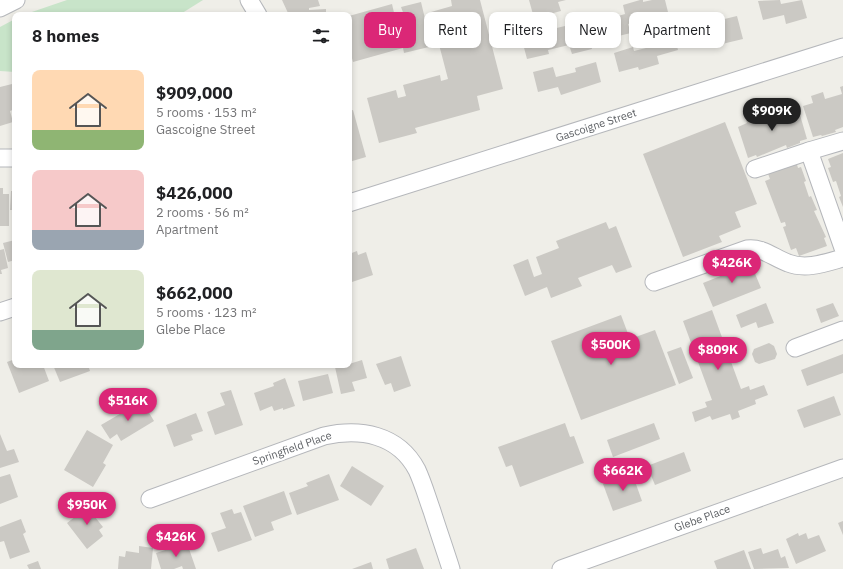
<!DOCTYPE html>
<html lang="en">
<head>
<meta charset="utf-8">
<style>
	body { margin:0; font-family:"IBM Plex Sans",sans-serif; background:#f2f2f2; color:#202124; height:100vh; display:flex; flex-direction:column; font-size:15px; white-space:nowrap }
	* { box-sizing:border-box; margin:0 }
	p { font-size:13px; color:#757577 }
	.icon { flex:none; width:22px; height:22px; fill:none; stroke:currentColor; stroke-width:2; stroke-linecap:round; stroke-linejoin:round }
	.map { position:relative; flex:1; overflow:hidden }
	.drawer { position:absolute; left:12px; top:12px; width:340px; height:356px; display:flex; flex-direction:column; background:#fff; border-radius:8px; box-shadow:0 2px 6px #0003 }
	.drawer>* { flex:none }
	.banner { position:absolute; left:364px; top:12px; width:380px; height:36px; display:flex; gap:8px }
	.price { position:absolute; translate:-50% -34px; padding:0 9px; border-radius:14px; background:#db2777; color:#fff; font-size:13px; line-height:26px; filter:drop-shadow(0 1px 2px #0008) }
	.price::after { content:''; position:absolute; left:50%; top:24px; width:12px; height:9px; margin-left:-6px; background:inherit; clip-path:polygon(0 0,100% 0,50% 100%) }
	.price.on { background:#222; color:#fff }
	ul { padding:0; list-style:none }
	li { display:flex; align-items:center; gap:12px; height:100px; padding:0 20px }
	li span { display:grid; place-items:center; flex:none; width:112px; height:80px; border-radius:8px; color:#555 }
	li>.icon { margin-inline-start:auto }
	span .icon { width:48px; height:48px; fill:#fffc; stroke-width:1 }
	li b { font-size:17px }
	h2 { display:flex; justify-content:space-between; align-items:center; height:48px; padding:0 20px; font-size:17px }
	.pill { padding:0 14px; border-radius:8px; background:#fff; box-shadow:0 2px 6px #0003; font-size:14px; line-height:36px }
	.pill.on { background:#db2777; color:#fff }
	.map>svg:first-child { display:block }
	.green { fill:#c8e4c9 }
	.building { fill:#cbc9c4 }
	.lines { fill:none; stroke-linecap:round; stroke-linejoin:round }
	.minor-casing { stroke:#b5b7bb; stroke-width:19 }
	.minor { stroke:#fff; stroke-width:17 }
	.labels { text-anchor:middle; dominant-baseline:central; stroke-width:4; stroke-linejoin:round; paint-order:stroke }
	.street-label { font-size:11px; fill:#5f6266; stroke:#fff }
</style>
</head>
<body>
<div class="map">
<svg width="843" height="569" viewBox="0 0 843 569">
	<rect width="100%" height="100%" fill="#efeee8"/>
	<g class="green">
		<path d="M67,0h136l-24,15h-156z"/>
		<path d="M15,19v53l-15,-1v-44z"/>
	</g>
	<g class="building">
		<path d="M282,0h36l2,6 -11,2v2l17,-1v6h-42l4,-2z"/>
		<path d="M451,0h29l23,89 -26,7 3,14 -65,18 2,5 -38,10 -12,-45 29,-8 2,8 8,-2 -3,-11 37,-10 1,6 7,-2 -12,-46 -6,2 3,11 -29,7 -1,-5 -50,14 -4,-15v-31l43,-12 3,13 9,-2 -3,-8 20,-5 6,25 7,-2 -3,-13 21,-6z"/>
		<path d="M529,0h37l-8,2 3,9 -27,7z"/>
		<path d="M640,0h3v2l9,-2h13l4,16 -21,6 -1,-3 -19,5 3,9 -21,5 -5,-18 20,-6 -2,-9z"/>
		<path d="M780,0l1,4 21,-4 5,18 -21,6 -2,-9 -21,5 -5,-19z"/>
		<path d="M737,16l6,23 -21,5 -1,-4 -19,6 -6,-23 19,-5 1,3z"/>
		<path d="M565,26l2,9 20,-6 5,20 -20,5 -3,-9 -21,5 1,4 -22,5 -5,-19 23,-6 -1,-3z"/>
		<path d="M673,31l5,19 -21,6 2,8 -20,6 -1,-3 -19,5 -5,-19 19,-6 1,4 20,-5 -2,-10z"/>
		<path d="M596,62l5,20 -40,13 -3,-8 -20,5 -5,-20 20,-5 3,10 20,-5 -1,-4z"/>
		<path d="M12,84l3,10v15l-5,2 3,11 -13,4v-39z"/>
		<path d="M843,86v41l-8,3 1,2 -14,4 -1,-1 -8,2 -10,-31 10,-3 -2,-7 12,-4 2,7 17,-5 -2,-7z"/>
		<path d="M786,104l2,7 10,-3 9,31 -7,2v2l-13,5 -1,-3 -29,12 -1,-2 -8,3 -10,-31 9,-4 -2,-6 13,-4 2,7 17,-5 -3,-7z"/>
		<path d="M353,110l13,47 -17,5v-51z"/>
		<path d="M725,122l32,82 -22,8 6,15 -22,9 3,6 -39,15 -40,-103z"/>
		<path d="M843,153v54l-4,-10 2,-1 -5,-15 -3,1 -5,-14 3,-1 -3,-8z"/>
		<path d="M796,161l2,7 3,-1 5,14 -2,1 5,15 2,-1 6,14 -3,1 12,26 -2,1 3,8 -28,10 -3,-8 -5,2 -8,-23 3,-1 -1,-4 -4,1 -16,-42 5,-2 -3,-8z"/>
		<path d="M0,188h3v6h6v32h-9z"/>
		<path d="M11,191h4v19h-5z"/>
		<path d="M606,222l3,7 7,-3 16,41 -16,6 -4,-8 -34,13 4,8 -31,12 -4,-11 -22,9 -12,-31 15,-6 6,18 8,-3 -6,-17 23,-9 -3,-7z"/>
		<path d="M15,240v20l-7,2 -5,-19z"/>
		<path d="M4,249l4,19 -7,2 1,4h-2v-24z"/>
		<path d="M357,251l1,4 8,-3 7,23 -24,8v-29z"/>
		<path d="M735,263l2,7 14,-6 10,24 -48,19 -10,-24 20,-8 -2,-6z"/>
		<path d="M766,303l8,20 -16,5 -2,-6 -15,6 -5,-13z"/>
		<path d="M833,303l6,13 -18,7 -5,-14z"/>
		<path d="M712,310l29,79 8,-3 1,4 14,-5 4,10 -13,5 1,4 -18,7 2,6 -8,3 -2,-6 -18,6 -2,-4 -15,6 -3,-10 15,-5 -2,-5 7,-2 -29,-79z"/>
		<path d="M621,315l9,24 25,-9 21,55 -95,35 -30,-79z"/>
		<path d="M769,343l5,3 3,8 -2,5 -16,5 -4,-2 -3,-8 2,-5z"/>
		<path d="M681,347l12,31 -14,6 -12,-32z"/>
		<path d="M843,354v19l-36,13 -6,-16z"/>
		<path d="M401,356l10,30 -17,6 -3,-9 -6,2 -9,-21z"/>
		<path d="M15,359v6h28l6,16 -30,12 -12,-31z"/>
		<path d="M362,360l5,18 -15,4 3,9 -14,3 -6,-27 14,-2v-1z"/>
		<path d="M53,365h35l2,6 -30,11z"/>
		<path d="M328,374l5,19 -30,8 -5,-20z"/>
		<path d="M285,378l10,28 -12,4v-2l-9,3 -2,-5 -12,5 -6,-18 20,-7 -1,-3z"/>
		<path d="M231,390l12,35 -28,10 -8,-23 18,-7 -5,-12z"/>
		<path d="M834,396l7,19 -37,13 -7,-18z"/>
		<path d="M142,401l12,20 -33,20 -4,-7 -7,5 -9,-14z"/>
		<path d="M196,413l7,18 -12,4 2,5 -19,7 -8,-22z"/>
		<path d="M565,423l5,14 4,-1 10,27 -64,24 -8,-22 -6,2 -8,-20z"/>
		<path d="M654,423l6,16 -47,18 -6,-17z"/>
		<path d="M87,430l26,15 -10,18 3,2 -13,22 -29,-17z"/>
		<path d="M0,434l7,17 7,-2 5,13 -19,6z"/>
		<path d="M684,452l7,19 -36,14 -8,-19z"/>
		<path d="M352,466l32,20 -13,20 -31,-20z"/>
		<path d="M632,473l10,28 -29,10 -10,-27z"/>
		<path d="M10,474l8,23 -18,7v-27z"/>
		<path d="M329,474l10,26 -42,15 -8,-22 19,-7 -2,-3z"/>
		<path d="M284,491l8,23 -21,8 3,8 -19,7 -12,-31z"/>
		<path d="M93,503l8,10 -6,4 8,10 -4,3 4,6 -16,13 -20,-26z"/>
		<path d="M232,509l2,5 7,-2 11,28 -34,12 -7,-19 15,-5 -6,-15z"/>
		<path d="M21,519l5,13 -3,2 7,18 -20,7 -6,-18 -4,1v-15z"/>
		<path d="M843,521v14l-5,-12z"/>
		<path d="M798,533l1,3 7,-3 2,6 11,-4 7,16 -30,13 -10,-25z"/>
		<path d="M187,543l9,26h-13l-1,-3 -8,3h-13l-5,-16z"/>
		<path d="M139,546l14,2 -2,21h-33l1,-13 6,1 1,-6 13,2z"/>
		<path d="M416,548l8,21h-35l-3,-10z"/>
		<path d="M761,548l2,6 15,-5 3,9 4,-2 4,12 -35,1 -6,-17z"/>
		<path d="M744,550l7,19h-34l-3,-8z"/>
		<path d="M38,561l3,8h-12l-2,-4z"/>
		<path d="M371,562l2,7h-21z"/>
	</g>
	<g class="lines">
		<g class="minor-casing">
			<g id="minor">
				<path d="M249,0l9,15"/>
				<path d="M0,8l16,-8"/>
				<path d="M843,141l-34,10 34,97"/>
				<path d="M0,158h15"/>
				<path d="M755,169l54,-18"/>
				<path d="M349,203l494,-156"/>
				<path d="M654,282l93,-33c16,-2 27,9 41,14 18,7 37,0 55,-5"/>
				<path d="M0,312l15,-5"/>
				<path d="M795,348l48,-18"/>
				<path d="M150,499l174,-63c36,-8 74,-2 93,34 6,13 10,27 15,41 6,19 13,39 19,58"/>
				<path d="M561,569l282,-101"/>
			</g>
		</g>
		<use href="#minor" class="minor"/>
	</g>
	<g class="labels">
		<g class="street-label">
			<text transform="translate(596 125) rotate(-18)">Gascoigne Street</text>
			<text transform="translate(292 448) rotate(-19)">Springfield Place</text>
			<text transform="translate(702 518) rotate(-20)">Glebe Place</text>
		</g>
	</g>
</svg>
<b class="price on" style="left:772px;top:132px">$909K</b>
<b class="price" style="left:732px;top:284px">$426K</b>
<b class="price" style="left:611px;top:366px">$500K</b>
<b class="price" style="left:718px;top:371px">$809K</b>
<b class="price" style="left:128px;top:422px">$516K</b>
<b class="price" style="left:623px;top:492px">$662K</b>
<b class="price" style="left:87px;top:526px">$950K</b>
<b class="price" style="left:176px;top:558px">$426K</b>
<div class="banner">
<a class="pill on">Buy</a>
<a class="pill">Rent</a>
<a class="pill">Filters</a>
<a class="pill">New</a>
<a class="pill">Apartment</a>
</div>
<section class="drawer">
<h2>8 homes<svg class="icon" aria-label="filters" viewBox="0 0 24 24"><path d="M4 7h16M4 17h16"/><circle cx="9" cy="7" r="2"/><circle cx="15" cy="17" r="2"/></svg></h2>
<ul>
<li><span style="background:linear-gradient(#ffd9b3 75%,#8fb573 0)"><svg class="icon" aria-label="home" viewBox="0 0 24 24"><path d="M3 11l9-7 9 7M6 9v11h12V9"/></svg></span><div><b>$909,000</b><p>5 rooms · 153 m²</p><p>Gascoigne Street</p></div></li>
<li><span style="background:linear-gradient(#f6c9c9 75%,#9aa5b1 0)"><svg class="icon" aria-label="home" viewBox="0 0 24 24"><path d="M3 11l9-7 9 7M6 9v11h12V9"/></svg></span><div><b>$426,000</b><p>2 rooms · 56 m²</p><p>Apartment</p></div></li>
<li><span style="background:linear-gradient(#dfe7d0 75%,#7fa58c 0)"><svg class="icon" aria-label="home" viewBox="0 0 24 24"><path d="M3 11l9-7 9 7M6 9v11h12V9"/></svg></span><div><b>$662,000</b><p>5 rooms · 123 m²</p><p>Glebe Place</p></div></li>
</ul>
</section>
</div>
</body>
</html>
